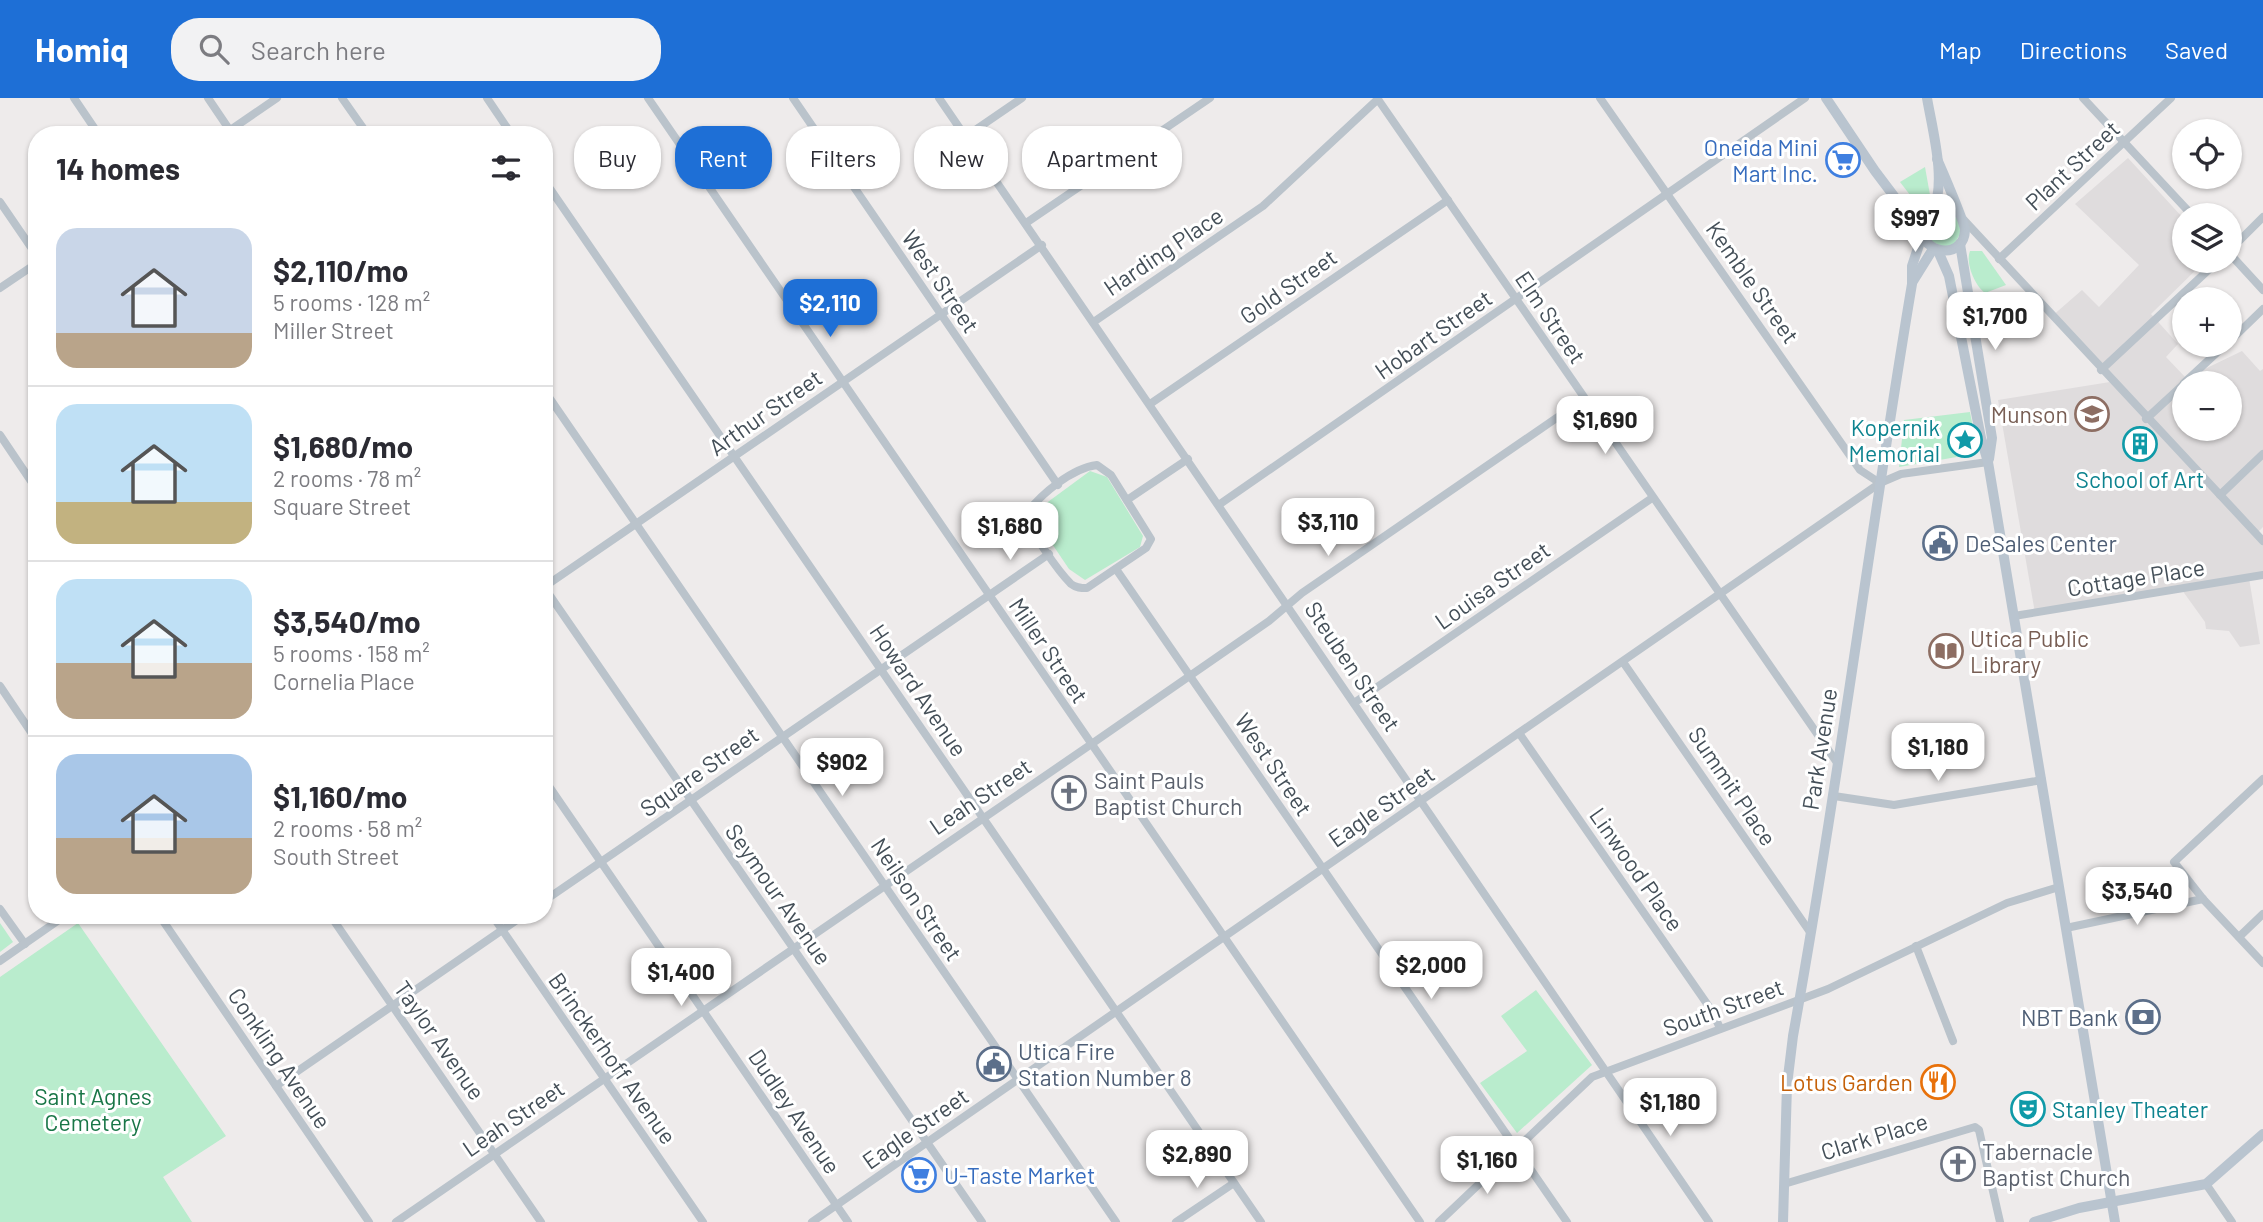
<!DOCTYPE html>
<html lang="en">
<head>
<meta charset="utf-8">
<style>
	body { margin:0; font-family:Barlow,sans-serif; background:#f2f2f3; color:#2b2b33; height:100vh; display:flex; flex-direction:column; font-size:26px; white-space:nowrap }
	* { box-sizing:border-box; margin:0 }
	p { font-size:23px; color:#7c7c81 }
	.icon { flex:none; width:38px; height:38px; fill:none; stroke:currentColor; stroke-width:2; stroke-linecap:round; stroke-linejoin:round }
	.map { position:relative; flex:1; overflow:hidden }
	.sheet { position:absolute; left:28px; top:28px; width:525px; height:798px; display:flex; flex-direction:column; background:#fff; border-radius:28px; box-shadow:0 2px 5px #0004 }
	.sheet>* { flex:none }
	.hud { position:absolute; left:574px; top:28px; width:665px; height:63px; display:flex; gap:14px }
	.buttons { position:absolute; left:2172px; top:21px; display:grid; gap:14px }
	.buttons a { display:grid; place-items:center; width:70px; height:70px; border-radius:50%; background:#fff; box-shadow:0 2px 5px #0004; font-size:35px }
	.price { position:absolute; translate:-50% -60px; padding:0 16px; border-radius:14px; background:#fff; color:#222; font-size:23px; line-height:46px; filter:drop-shadow(0 2px 4px #0008) }
	.price::after { content:''; position:absolute; left:50%; top:42px; width:21px; height:16px; margin-left:-10px; background:inherit; clip-path:polygon(0 0,100% 0,50% 100%) }
	.price.current { background:#1e6fd6; color:#fff }
	ul { padding:0; list-style:none }
	li { display:flex; align-items:center; gap:21px; height:175px; padding:0 28px }
	li+li { border-top:2px solid #e1e1e2 }
	li span { display:grid; place-items:center; flex:none; width:196px; height:140px; border-radius:21px; color:#555 }
	li>.icon { margin-inline-start:auto }
	span .icon { width:84px; height:84px; fill:#fffc; stroke-width:1 }
	li b { font-size:30px }
	h2 { display:flex; justify-content:space-between; align-items:center; height:84px; padding:0 28px; font-size:30px }
	.tag { padding:0 24px; border-radius:28px; background:#fff; box-shadow:0 2px 5px #0004; font-size:24px; line-height:63px }
	.tag.current { background:#1e6fd6; color:#fff }
	header { display:flex; align-items:center; gap:42px; box-sizing:border-box; height:98px; padding:0 35px; background:#1e6fd6; color:#fff }
	header strong { font-size:33px }
	nav { display:flex; gap:38px; margin-inline-start:auto; font-size:24px }
	.search { width:490px; height:63px; background:#f2f2f3; display:flex; align-items:center; gap:18px; box-sizing:border-box; padding:0 24px; border-radius:28px; color:#7c7c81; font-size:26px }
	.map>svg:first-child { display:block }
	.education { fill:#dfdcdd; fill-rule:evenodd }
	.green { fill:#b9eccd }
	.lines { fill:none; stroke-linecap:round; stroke-linejoin:round }
	.street { stroke:#bac3cb; stroke-width:8 }
	.secondary { stroke:#b9c4cf; stroke-width:10 }
	.labels { text-anchor:middle; dominant-baseline:central; stroke-width:6; stroke-linejoin:round; paint-order:stroke }
	.shop-label { font-size:23px; fill:#366cbe; stroke:#fff; text-anchor:end }
	.street-label { font-size:23px; fill:#444f58; stroke:#fff }
	.education-label { font-size:23px; fill:#785e54; stroke:#fff; text-anchor:end }
	.culture-label { font-size:23px; fill:#0d838f; stroke:#fff; text-anchor:end }
	.service-label { font-size:23px; fill:#4e5e75; stroke:#fff; text-anchor:start }
	.worship-label { font-size:23px; fill:#5b616d; stroke:#fff; text-anchor:start }
	.food-label { font-size:23px; fill:#c56008; stroke:#fff; text-anchor:end }
	.park-label { font-size:23px; fill:#197647; stroke:#fff }
</style>
</head>
<body>
<header>
<strong>Homiq</strong>
<div class="search"><svg class="icon" aria-label="search" viewBox="0 0 24 24"><circle cx="10" cy="10" r="6"/><path d="M15 15l6 6"/></svg>Search here</div>
<nav><a>Map</a><a>Directions</a><a>Saved</a></nav>
</header>
<div class="map">
<svg width="2263" height="1124" viewBox="0 0 2263 1124">
	<rect width="100%" height="100%" fill="#eeebeb"/>
	<path class="education" d="M2128,60l56,61v42h21l-54,53 27,30 -12,13 20,21 56,-27 18,20 3,-2v158l-7,7 7,7v34l-14,3 11,66 -20,3 -11,-16 -23,-2 -1,-7 -23,-32 -147,23 -37,-213 112,-18 -59,-65 31,-27 17,17 40,-42 -64,-61zM2184,285h46v46h-46z"/>
	<g class="green">
		<path d="M1925,69l5,28 -13,9 -17,-22z"/>
		<path d="M1946,110l19,18 -15,25 -28,-15 11,-26z"/>
		<path d="M1970,153h12l24,34 -21,8c-10,-7 -20,-30 -15,-42z"/>
		<path d="M1970,314l7,36 -3,6 -75,13 5,-47z"/>
		<path d="M1090,373l17,6 36,59 -3,11 -55,33 -16,-11 -33,-49 5,-13z"/>
		<path d="M0,825l13,19 -13,10z"/>
		<path d="M78,825l148,213 -63,41 29,45h-192v-245z"/>
		<path d="M1536,892l56,75 -75,68 -37,-50 47,-32 -26,-35z"/>
	</g>
	<g class="lines">
		<g class="street">
			<path d="M74,0l25,37"/>
			<path d="M208,0l25,37"/>
			<path d="M342,0l26,37"/>
			<path d="M487,0l25,37"/>
			<path d="M648,0l772,1124"/>
			<path d="M793,0l265,387"/>
			<path d="M939,0l770,1124"/>
			<path d="M1377,0l461,666"/>
			<path d="M1600,0l260,372 20,13"/>
			<path d="M2083,0l109,117"/>
			<path d="M223,37l54,-37"/>
			<path d="M965,39l57,-39"/>
			<path d="M544,82l717,1042"/>
			<path d="M0,104l37,54"/>
			<path d="M1963,121l300,322"/>
			<path d="M1026,125l184,-125"/>
			<path d="M2230,152l33,-33"/>
			<path d="M2230,156l33,36"/>
			<path d="M1999,161l172,-161"/>
			<path d="M0,190l37,-25"/>
			<path d="M1095,223l168,-115 115,-107"/>
			<path d="M2230,243l33,-32"/>
			<path d="M2101,272l117,-109"/>
			<path d="M2184,285l41,-38"/>
			<path d="M544,292l572,832"/>
			<path d="M1150,306l298,-204"/>
			<path d="M2146,321l38,-35"/>
			<path d="M0,337l37,55"/>
			<path d="M1097,367l14,10 40,64 -5,9 -59,40c-6,0 -11,0 -16,-4 -12,-12 -43,-55 -45,-70 15,-20 46,-46 71,-49z"/>
			<path d="M2220,397l43,-41"/>
			<path d="M1127,402l61,-41"/>
			<path d="M1220,406l585,-406"/>
			<path d="M1116,471l451,653"/>
			<path d="M544,489l438,635"/>
			<path d="M544,489l498,-342"/>
			<path d="M2014,518l249,-41"/>
			<path d="M1623,564l187,270"/>
			<path d="M0,588l37,55"/>
			<path d="M1354,605l298,-205"/>
			<path d="M1519,635l193,278 8,17"/>
			<path d="M544,681l304,443"/>
			<path d="M2263,681l-89,83 29,37 60,64"/>
			<path d="M1834,698l60,9 148,-25"/>
			<path d="M544,803l505,-347"/>
			<path d="M0,811l25,35"/>
			<path d="M159,817l210,307"/>
			<path d="M330,817l211,307"/>
			<path d="M492,817l211,307"/>
			<path d="M2066,830l137,-29"/>
			<path d="M2239,839l24,-23"/>
			<path d="M1916,848l37,95"/>
			<path d="M0,863l66,-46"/>
			<path d="M276,988l248,-171"/>
			<path d="M1784,1086l191,-57 4,3 21,92"/>
			<path d="M2206,1086l26,38"/>
			<path d="M396,1124l694,-477 179,-124 33,-28 282,-194"/>
			<path d="M812,1124l1068,-739 21,-9 87,-12"/>
			<path d="M1176,1124l58,-39"/>
			<path d="M1439,1124l153,-145 236,-88 179,-86 52,-16"/>
		</g>
		<g class="secondary">
			<path d="M1826,0l49,73 46,61"/>
			<path d="M1927,0c5,30 20,84 6,112"/>
			<path d="M1937,61c5,11 28,65 28,71 -1,28 -37,26 -44,2l5,-17 14,-7 18,5"/>
			<path d="M1900,101l20,13 11,-1"/>
			<path d="M1960,146l32,194 -3,21"/>
			<path d="M1938,153l11,25 32,162 7,24 127,760"/>
			<path d="M1913,183l20,-32"/>
			<path d="M1783,1124l4,-137 6,-49c45,-250 77,-502 119,-752v-18l10,-30"/>
			<path d="M2034,1124l45,-14 127,-24 57,-50"/>
		</g>
	</g>
	<defs>
		<g id="supermarket-ring" transform="scale(1.75)"><circle r="9.5" fill="#fff" stroke="#3f7fe0" stroke-width="1.5"/><path d="M-6-5.5h2.5l.6 2H6L4.5 2H-2.5L-4.4-4H-6ZM-1.5 3.2a1.3 1.3 0 1 0 .1 0ZM3 3.2a1.3 1.3 0 1 0 .1 0Z" fill="#3f7fe0"/></g>
		<g id="university-ring" transform="scale(1.75)"><circle r="9.5" fill="#fff" stroke="#8d6e63" stroke-width="1.5"/><path d="M0-5L7-2L0 1L-7-2ZM-4 1L0 2.5L4 1V4Q0 6-4 4Z" fill="#8d6e63"/></g>
		<g id="sight-ring" transform="scale(1.75)"><circle r="9.5" fill="#fff" stroke="#0f9aa8" stroke-width="1.5"/><path d="M0-6L1.8-2.2L6-1.7L2.9 1.2L3.7 5.4L0 3.3L-3.7 5.4L-2.9 1.2L-6-1.7L-1.8-2.2Z" fill="#0f9aa8"/></g>
		<g id="building-ring" transform="scale(1.75)"><circle r="9.5" fill="#fff" stroke="#0f9aa8" stroke-width="1.5"/><path d="M-4-6H4V6H1V3H-1V6H-4ZM-2.5-4.3h1.7v1.8h-1.7ZM.8-4.3h1.7v1.8H.8ZM-2.5-1h1.7V.8h-1.7ZM.8-1h1.7V.8H.8Z" fill="#0f9aa8"/></g>
		<g id="civic-ring" transform="scale(1.75)"><circle r="9.5" fill="#fff" stroke="#5c6f8a" stroke-width="1.5"/><path d="M-.6-6.5H3V-4.5H.6V-3L4-1V1h2V6H-6V1h2V-1L-.6-3ZM-1.2 2.5V6h2.4V2.5Z" fill="#5c6f8a"/></g>
		<g id="library-ring" transform="scale(1.75)"><circle r="9.5" fill="#fff" stroke="#8d6e63" stroke-width="1.5"/><path d="M-6-4Q-3-5.5-.7-3.5V5Q-3 3-6 4ZM6-4Q3-5.5 .7-3.5V5Q3 3 6 4Z" fill="#8d6e63"/></g>
		<g id="church-ring" transform="scale(1.75)"><circle r="9.5" fill="#fff" stroke="#6b7280" stroke-width="1.5"/><path d="M-1.2-6h2.4v3.5h3.3v2.4h-3.3V6h-2.4V-.1h-3.3v-2.4h3.3Z" fill="#6b7280"/></g>
		<g id="bank-ring" transform="scale(1.75)"><circle r="9.5" fill="#fff" stroke="#5c6f8a" stroke-width="1.5"/><path d="M-6-4H6V4H-6ZM0-2.3a2.3 2.3 0 1 0 0 4.6a2.3 2.3 0 1 0 0-4.6Z" fill="#5c6f8a"/></g>
		<g id="restaurant-ring" transform="scale(1.75)"><circle r="9.5" fill="#fff" stroke="#e8710a" stroke-width="1.5"/><path d="M-5-6h1v4h1v-4h1v4h1v-4h1v5L-1.5 .5V6h-2V.5L-5-1ZM5-6V6H3V1.5H1.5Q1.5-4 5-6Z" fill="#e8710a"/></g>
		<g id="theatre-ring" transform="scale(1.75)"><circle r="9.5" fill="#fff" stroke="#0f9aa8" stroke-width="1.5"/><path d="M-5-5.5Q0-4 5-5.5V0Q5 5 0 6Q-5 5-5 0ZM-3.3-2.5H-1v1.5H-3.3ZM1-2.5H3.3v1.5H1ZM-2.8 1Q0 5.5 2.8 1Z" fill="#0f9aa8"/></g>
	</defs>
	<g fill-rule="evenodd">
		<use href="#supermarket-ring" x="1843" y="62"/>
		<use href="#university-ring" x="2092" y="316"/>
		<use href="#sight-ring" x="1965" y="342"/>
		<use href="#building-ring" x="2140" y="346"/>
		<use href="#civic-ring" x="1940" y="445"/>
		<use href="#library-ring" x="1946" y="553"/>
		<use href="#church-ring" x="1069" y="695"/>
		<use href="#bank-ring" x="2143" y="919"/>
		<use href="#civic-ring" x="994" y="966"/>
		<use href="#restaurant-ring" x="1938" y="984"/>
		<use href="#theatre-ring" x="2028" y="1011"/>
		<use href="#church-ring" x="1958" y="1066"/>
		<use href="#supermarket-ring" x="919" y="1077"/>
	</g>
	<g class="labels">
		<g class="shop-label">
			<text x="1818" y="49">Oneida Mini<tspan x="1818" dy="26">Mart Inc.</tspan></text>
			<text x="944" y="1077" text-anchor="start">U-Taste Market</text>
		</g>
		<g class="street-label">
			<text transform="translate(2072 67) rotate(-43)">Plant Street</text>
			<text transform="translate(1163 153) rotate(-34)">Harding Place</text>
			<text transform="translate(941 183) rotate(56)">West Street</text>
			<text transform="translate(1753 184) rotate(55)">Kemble Street</text>
			<text transform="translate(1288 188) rotate(-35)">Gold Street</text>
			<text transform="translate(1551 219) rotate(56)">Elm Street</text>
			<text transform="translate(1433 236) rotate(-35)">Hobart Street</text>
			<text transform="translate(765 314) rotate(-35)">Arthur Street</text>
			<text transform="translate(2136 479) rotate(-9)">Cottage Place</text>
			<text transform="translate(1492 487) rotate(-35)">Louisa Street</text>
			<text transform="translate(1049 552) rotate(56)">Miller Street</text>
			<text transform="translate(1353 568) rotate(56)">Steuben Street</text>
			<text transform="translate(919 592) rotate(56)">Howard Avenue</text>
			<text transform="translate(1819 651) rotate(-81)">Park Avenue</text>
			<text transform="translate(1274 666) rotate(56)">West Street</text>
			<text transform="translate(699 673) rotate(-35)">Square Street</text>
			<text transform="translate(1733 688) rotate(56)">Summit Place</text>
			<text transform="translate(980 698) rotate(-34)">Leah Street</text>
			<text transform="translate(1381 708) rotate(-35)">Eagle Street</text>
			<text transform="translate(1637 771) rotate(55)">Linwood Place</text>
			<text transform="translate(779 796) rotate(55)">Seymour Avenue</text>
			<text transform="translate(917 801) rotate(56)">Neilson Street</text>
			<text transform="translate(1723 909) rotate(-20)">South Street</text>
			<text transform="translate(440 942) rotate(55)">Taylor Avenue</text>
			<text transform="translate(280 960) rotate(56)">Conkling Avenue</text>
			<text transform="translate(613 960) rotate(55)">Brinckerhoff Avenue</text>
			<text transform="translate(795 1013) rotate(56)">Dudley Avenue</text>
			<text transform="translate(513 1020) rotate(-34)">Leah Street</text>
			<text transform="translate(915 1030) rotate(-35)">Eagle Street</text>
			<text transform="translate(1874 1038) rotate(-17)">Clark Place</text>
		</g>
		<g class="education-label">
			<text x="2068" y="316">Munson</text>
			<text x="1970" y="540" text-anchor="start">Utica Public<tspan x="1970" dy="26">Library</tspan></text>
		</g>
		<g class="culture-label">
			<text x="1940" y="329">Kopernik<tspan x="1940" dy="26">Memorial</tspan></text>
			<text x="2140" y="381" text-anchor="middle">School of Art</text>
			<text x="2052" y="1011" text-anchor="start">Stanley Theater</text>
		</g>
		<g class="service-label">
			<text x="1965" y="445">DeSales Center</text>
			<text x="2118" y="919" text-anchor="end">NBT Bank</text>
			<text x="1018" y="953">Utica Fire<tspan x="1018" dy="26">Station Number 8</tspan></text>
		</g>
		<g class="worship-label">
			<text x="1094" y="682">Saint Pauls<tspan x="1094" dy="26">Baptist Church</tspan></text>
			<text x="1982" y="1053">Tabernacle<tspan x="1982" dy="26">Baptist Church</tspan></text>
		</g>
		<g class="food-label">
			<text x="1913" y="984">Lotus Garden</text>
		</g>
		<g class="park-label">
			<text x="93" y="998">Saint Agnes<tspan x="93" dy="26">Cemetery</tspan></text>
		</g>
	</g>
</svg>
<div class="buttons">
<a><svg class="icon" aria-label="locate" viewBox="0 0 24 24"><circle cx="12" cy="12" r="6"/><path d="M12 2v4M12 18v4M2 12h4M18 12h4"/></svg></a>
<a><svg class="icon" aria-label="layers" viewBox="0 0 24 24"><path d="M12 4l9 5-9 5-9-5zM3 14l9 5 9-5"/></svg></a>
<a>+</a>
<a>−</a>
</div>
<b class="price" style="left:1915px;top:156px">$997</b>
<b class="price current" style="left:830px;top:241px">$2,110</b>
<b class="price" style="left:1995px;top:254px">$1,700</b>
<b class="price" style="left:1605px;top:358px">$1,690</b>
<b class="price" style="left:1328px;top:460px">$3,110</b>
<b class="price" style="left:1010px;top:464px">$1,680</b>
<b class="price" style="left:1938px;top:685px">$1,180</b>
<b class="price" style="left:842px;top:700px">$902</b>
<b class="price" style="left:2137px;top:829px">$3,540</b>
<b class="price" style="left:1431px;top:903px">$2,000</b>
<b class="price" style="left:681px;top:910px">$1,400</b>
<b class="price" style="left:1670px;top:1040px">$1,180</b>
<b class="price" style="left:1197px;top:1092px">$2,890</b>
<b class="price" style="left:1487px;top:1098px">$1,160</b>
<div class="hud">
<a class="tag">Buy</a>
<a class="tag current">Rent</a>
<a class="tag">Filters</a>
<a class="tag">New</a>
<a class="tag">Apartment</a>
</div>
<section class="sheet">
<h2>14 homes<svg class="icon" aria-label="filters" viewBox="0 0 24 24"><path d="M4 7h16M4 17h16"/><circle cx="9" cy="7" r="2"/><circle cx="15" cy="17" r="2"/></svg></h2>
<ul>
<li><span style="background:linear-gradient(#c9d6e8 75%,#b9a48a 0)"><svg class="icon" aria-label="home" viewBox="0 0 24 24"><path d="M3 11l9-7 9 7M6 9v11h12V9"/></svg></span><div><b>$2,110/mo</b><p>5 rooms · 128 m²</p><p>Miller Street</p></div></li>
<li><span style="background:linear-gradient(#bfe0f5 70%,#c2b280 0)"><svg class="icon" aria-label="home" viewBox="0 0 24 24"><path d="M3 11l9-7 9 7M6 9v11h12V9"/></svg></span><div><b>$1,680/mo</b><p>2 rooms · 78 m²</p><p>Square Street</p></div></li>
<li><span style="background:linear-gradient(#bfe0f5 60%,#b9a48a 0)"><svg class="icon" aria-label="home" viewBox="0 0 24 24"><path d="M3 11l9-7 9 7M6 9v11h12V9"/></svg></span><div><b>$3,540/mo</b><p>5 rooms · 158 m²</p><p>Cornelia Place</p></div></li>
<li><span style="background:linear-gradient(#a9c7e8 60%,#b9a48a 0)"><svg class="icon" aria-label="home" viewBox="0 0 24 24"><path d="M3 11l9-7 9 7M6 9v11h12V9"/></svg></span><div><b>$1,160/mo</b><p>2 rooms · 58 m²</p><p>South Street</p></div></li>
</ul>
</section>
</div>
</body>
</html>
